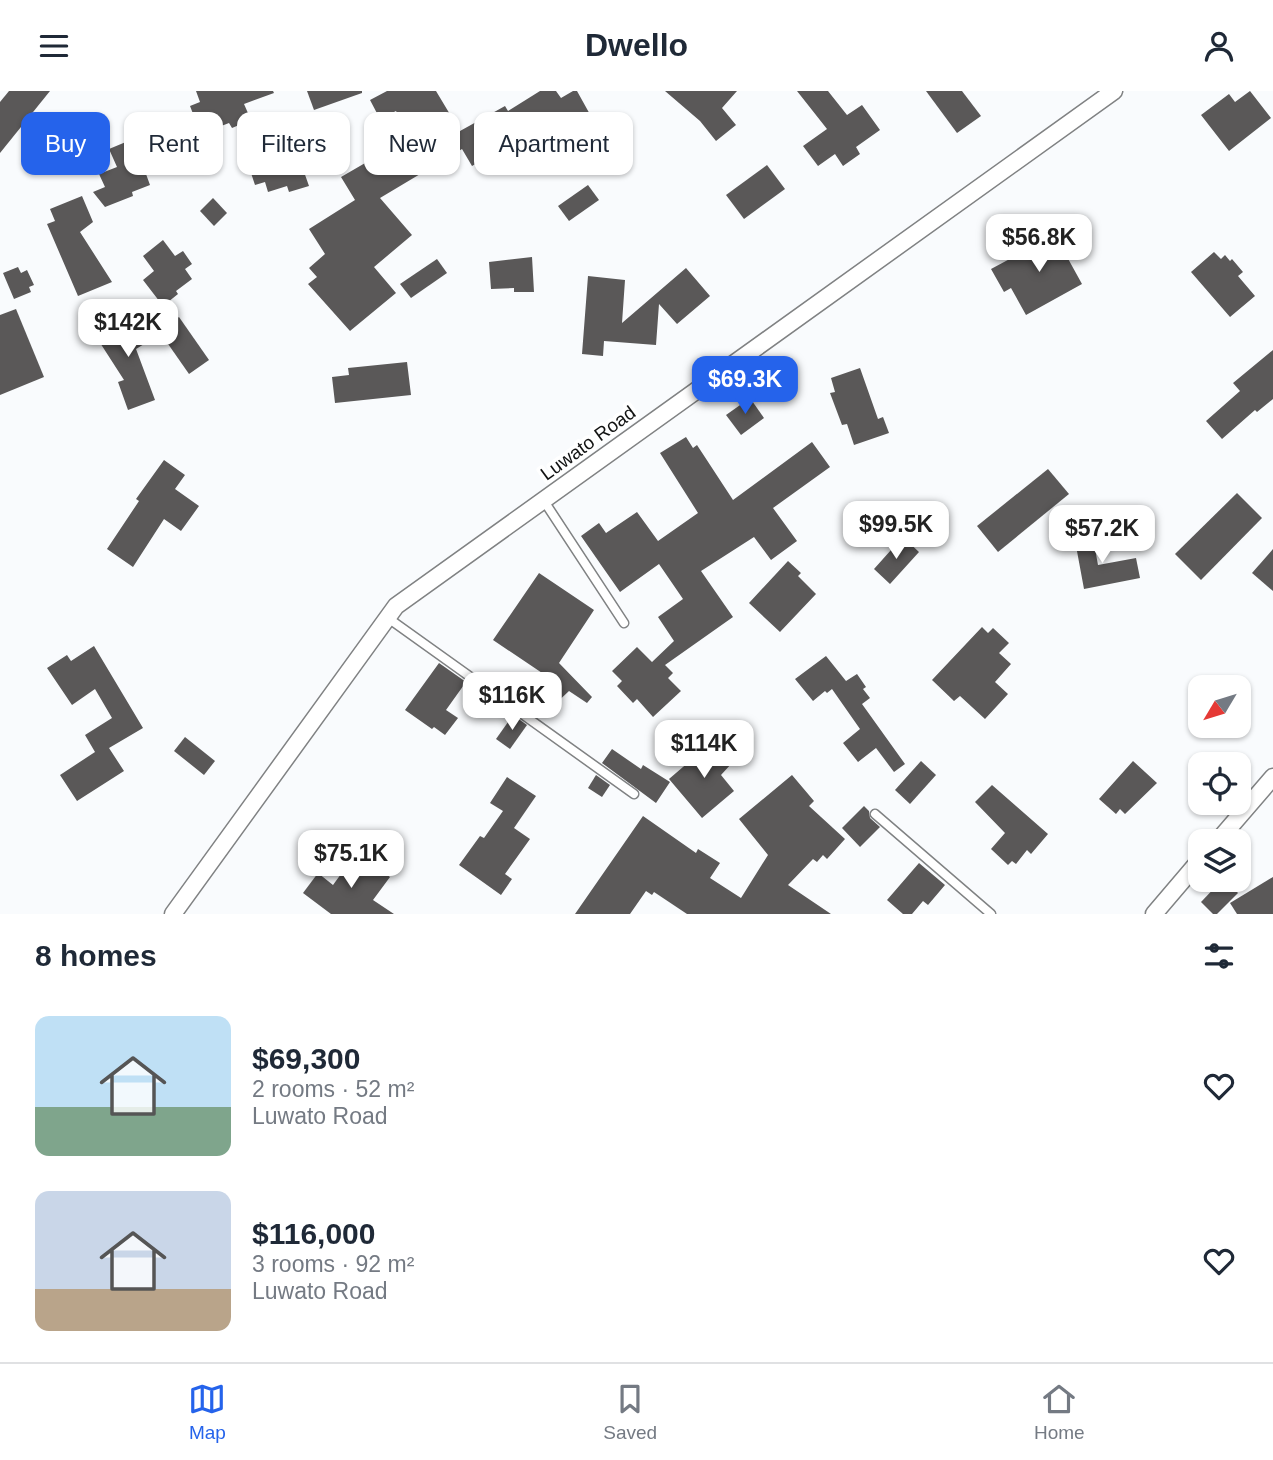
<!DOCTYPE html>
<html lang="en">
<head>
<meta charset="utf-8">
<style>
	body { margin:0; font-family:Arial,sans-serif; background:#f6f6f7; color:#1f2937; height:100vh; display:flex; flex-direction:column; font-size:26px; white-space:nowrap }
	* { box-sizing:border-box; margin:0 }
	p { font-size:23px; color:#747a83 }
	.icon { flex:none; width:38px; height:38px; fill:none; stroke:currentColor; stroke-width:2; stroke-linecap:round; stroke-linejoin:round }
	.map { position:relative; height:823px; overflow:hidden }
	.panel { display:flex; flex-direction:column; background:#fff; flex:1 }
	.panel>* { flex:none }
	.top-card { position:absolute; left:21px; top:21px; width:700px; height:63px; display:flex; gap:14px }
	.needle { width:46px; rotate:232deg }
	.fabs { position:absolute; left:1188px; top:584px; display:grid; gap:14px }
	.fabs a { display:grid; place-items:center; width:63px; height:63px; border-radius:14px; background:#fff; box-shadow:0 2px 5px #0004; font-size:35px }
	.price { position:absolute; translate:-50% -60px; padding:0 16px; border-radius:14px; background:#fff; color:#222; font-size:23px; line-height:46px; filter:drop-shadow(0 2px 4px #0008) }
	.price::after { content:''; position:absolute; left:50%; top:42px; width:21px; height:16px; margin-left:-10px; background:inherit; clip-path:polygon(0 0,100% 0,50% 100%) }
	.price.on { background:#2563eb; color:#fff }
	ul { padding:0; list-style:none }
	li { display:flex; align-items:center; gap:21px; height:175px; padding:0 35px }
	li span { display:grid; place-items:center; flex:none; width:196px; height:140px; border-radius:14px; color:#555 }
	li>.icon { margin-inline-start:auto }
	span .icon { width:84px; height:84px; fill:#fffc; stroke-width:1 }
	li b { font-size:30px }
	h2 { display:flex; justify-content:space-between; align-items:center; height:84px; padding:0 35px; font-size:30px }
	.tag { padding:0 24px; border-radius:14px; background:#fff; box-shadow:0 2px 5px #0004; font-size:24px; line-height:63px }
	.tag.on { background:#2563eb; color:#fff }
	header { display:flex; justify-content:space-between; align-items:center; height:91px; padding:0 35px; background:#fff; font-size:32px; font-weight:800 }
	.dock { display:flex; justify-content:space-around; align-items:center; height:98px; border-top:2px solid #e0e1e3; background:#fff; font-size:19px; color:#747a83 }
	.dock a { display:grid; justify-items:center; gap:4px }
	.dock .on { color:#2563eb }
	.map>svg:first-child { display:block }
	.building { fill:#5a5858 }
	.lines { fill:none; stroke-linecap:round; stroke-linejoin:round }
	.service-casing { stroke:#808283; stroke-width:11 }
	.minor-casing { stroke:#808283; stroke-width:19 }
	.service { stroke:#fff; stroke-width:8 }
	.minor { stroke:#fff; stroke-width:16 }
	.labels { text-anchor:middle; dominant-baseline:central; stroke-width:7; stroke-linejoin:round; paint-order:stroke }
	.street-label { font-size:19px; fill:#111212; stroke:#fff }
</style>
</head>
<body>
<header><svg class="icon" aria-label="menu" viewBox="0 0 24 24"><path d="M4 6h16M4 12h16M4 18h16"/></svg>Dwello<svg class="icon" aria-label="person" viewBox="0 0 24 24"><circle cx="12" cy="8" r="4"/><path d="M4 21q1-7 8-7t8 7"/></svg></header>
<div class="map">
<svg width="1273" height="823" viewBox="0 0 1273 823">
	<rect width="100%" height="100%" fill="#f9fbfd"/>
	<g class="building">
		<path d="M9,0h41l-50,62v-51z"/>
		<path d="M196,0h77l1,2 -30,11 7,16 -19,8 -3,-5 -18,7 -4,-10 -10,4 -7,-18 10,-4z"/>
		<path d="M307,0h55v2l-48,17z"/>
		<path d="M387,0h49l24,40 45,-25 3,5 32,-20h16l5,7 12,-7h4l15,27 -32,22 -11,-15 -8,5 -2,-3 -67,39 -10,-17 -82,49 32,37 -38,32 22,26 -46,38 -42,-47 9,-7 -8,-9 16,-14 -16,-25 46,-29 -14,-23 69,-40 -14,-26 -16,8 -10,-19z"/>
		<path d="M665,0h72l-15,17 14,17 -20,16 -16,-20z"/>
		<path d="M797,0h31l19,24 15,-10 18,25 -24,17 4,7 -17,12 -8,-12 -17,12 -15,-20 24,-17z"/>
		<path d="M926,0h36l19,25 -24,17z"/>
		<path d="M1250,0l21,27 -42,33 -28,-36 28,-21 6,8z"/>
		<path d="M282,44l5,20 17,-5 5,17 -6,2 6,17 -20,6 -2,-6 -19,6 -3,-10 -10,3 -6,-18 10,-3 -6,-20z"/>
		<path d="M133,48l8,19 8,-3 6,15 -9,4 4,11 -18,7 1,4 -28,11 -12,-15 12,-5 -6,-13 18,-7 -8,-18z"/>
		<path d="M767,74l18,24 -41,30 -18,-24z"/>
		<path d="M588,94l11,15 -30,21 -11,-15z"/>
		<path d="M82,105l11,26 -13,10 32,50 -34,14 -31,-72 8,-3 -5,-12z"/>
		<path d="M213,107l14,15 -13,13 -14,-15z"/>
		<path d="M1064,143l9,17 -7,4 16,29 -56,31 -15,-27 -7,4 -13,-23 41,-22 2,3z"/>
		<path d="M163,149l12,16 8,-5 9,13 -7,5 7,10 -16,12 2,3 -15,12 -20,-26 11,-9 -11,-15z"/>
		<path d="M1214,161l7,7 4,-4 5,6 2,-2 11,13 -5,4 17,20 -25,21 -39,-45z"/>
		<path d="M532,166l2,35h-20v-4l-23,1 -2,-27z"/>
		<path d="M437,168l10,14 -36,25 -11,-14z"/>
		<path d="M18,176l3,6 6,-3 7,15 -5,2 2,5 -17,7 -11,-26z"/>
		<path d="M686,177l24,28 -33,28 -18,-20 -3,41 -52,-4 -1,15 -21,-2 6,-78 37,4 -3,43z"/>
		<path d="M16,218l28,68 -44,18v-80z"/>
		<path d="M133,224l16,26 -13,8 19,51 -27,10 -10,-28 6,-2 -29,-45 28,-19 3,4z"/>
		<path d="M179,226l30,43 -20,14 -30,-43z"/>
		<path d="M1273,259v49l-16,13 -2,-2 -33,29 -16,-18 34,-30 -7,-8z"/>
		<path d="M407,271l4,33 -76,8 -3,-26 17,-2 -1,-7z"/>
		<path d="M860,277l18,51 5,-2 6,16 -35,12 -7,-21 -5,1 -12,-32 5,-1 -4,-14z"/>
		<path d="M750,307l14,20 -23,17 -15,-20z"/>
		<path d="M686,346l7,11 4,-3 36,55 79,-58 18,25 -57,41 24,33 -26,19 -17,-23 -53,34 32,46 -68,48 8,8 -5,5 13,13 -28,26 -16,-18 -4,4 -16,-17 5,-5 -10,-10 25,-24 15,15 22,-21 -16,-24 25,-18 -24,-35 -39,28 -39,-56 18,-13 7,10 31,-21 21,29 40,-28 -38,-60z"/>
		<path d="M164,369l21,15 -10,14 24,17 -18,25 -17,-12 -31,48 -26,-18 32,-48 -3,-2z"/>
		<path d="M1048,378l21,25 -71,58 -21,-26z"/>
		<path d="M1237,402l25,25 -61,62 -26,-26z"/>
		<path d="M1092,441l6,33 38,-7 4,20 -56,11 -10,-54z"/>
		<path d="M903,446l16,15 -29,32 -16,-15 17,-19 2,3 -1,-4z"/>
		<path d="M1273,458v42l-21,-18z"/>
		<path d="M788,470l13,12 -3,3 18,18 -36,38 -31,-29z"/>
		<path d="M539,482l55,37 -35,53 33,34 -5,6 -18,-12 -17,16 -15,-15 14,-13 -58,-39z"/>
		<path d="M982,536l6,6 5,-5 16,15 -10,10 12,11 -16,18 13,12 -23,25 -25,-23 -6,5 -22,-21z"/>
		<path d="M94,555l49,82 -34,20 15,23 -47,30 -17,-26 35,-23 -10,-17 27,-17 -17,-29 -23,16 -25,-37 20,-13 4,6z"/>
		<path d="M826,565l20,25 11,-7 9,13 -3,2 7,9 -8,6 43,60 -11,8 -18,-24 -18,14 -15,-19 17,-14 -28,-40 -5,4 -2,-2 -12,10 -18,-22z"/>
		<path d="M439,572l27,19 -20,28 12,8 -13,17 -11,-8 -2,2 -27,-19z"/>
		<path d="M513,624l14,10 -17,24 -14,-10z"/>
		<path d="M185,646l30,24 -11,14 -30,-24z"/>
		<path d="M711,652l21,20 -11,12 13,16 -32,27 -33,-39z"/>
		<path d="M612,658l29,20 2,-4 27,17 -14,21 -54,-40z"/>
		<path d="M921,670l15,14 -26,29 -15,-14z"/>
		<path d="M1133,670l24,22 -32,31 -5,-5 -4,5 -17,-15z"/>
		<path d="M596,684l14,10 -8,12 -14,-9z"/>
		<path d="M792,684l22,26 -5,5 36,33 -18,20 -4,-4 -6,7 -4,-3 -25,26 43,29h-144l-33,-22 -2,3 -6,-4 -16,23h-55l68,-98 53,37 2,-4 22,14 -10,15 31,20 27,-43 -29,-36z"/>
		<path d="M507,686l29,19 -22,32 16,11 -25,35 7,5 -11,16 -42,-30 21,-29 4,2 19,-27 -13,-8z"/>
		<path d="M992,694l56,49 -17,20 -4,-4 -11,14 -4,-3 -4,4 -17,-16 14,-16 -30,-31z"/>
		<path d="M864,715l5,5 1,7 10,9 -20,20 -18,-19z"/>
		<path d="M357,761l33,25 -17,23 21,14h-63l-28,-21 15,-20 15,12z"/>
		<path d="M919,772l26,22 -17,20 -5,-4 -11,13h-9l-16,-14z"/>
		<path d="M1273,786v37h-36l-7,-11z"/>
		<path d="M1222,789h4l12,13 -21,21h-4l-12,-12z"/>
	</g>
	<g class="lines">
		<g class="service-casing">
			<g id="service">
				<path d="M544,410l80,122"/>
				<path d="M388,527l246,176"/>
				<path d="M875,723l116,100"/>
			</g>
		</g>
		<g class="minor-casing">
			<g id="minor">
				<path d="M1217,751l56,-65"/>
				<path d="M173,823l223,-308 718,-515"/>
				<path d="M1154,823l46,-54"/>
			</g>
		</g>
		<use href="#service" class="service"/>
		<use href="#minor" class="minor"/>
	</g>
	<g class="labels">
		<g class="street-label">
			<text transform="translate(588 352) rotate(-36)">Luwato Road</text>
		</g>
	</g>
</svg>
<div class="fabs">
<a><svg class="needle" viewBox="-14 -14 28 28"><path d="M0-13l5 13h-10z" fill="#e53935"/><path d="M0 13l5-13h-10z" fill="#747a83"/></svg></a>
<a><svg class="icon" aria-label="locate" viewBox="0 0 24 24"><circle cx="12" cy="12" r="6"/><path d="M12 2v4M12 18v4M2 12h4M18 12h4"/></svg></a>
<a><svg class="icon" aria-label="layers" viewBox="0 0 24 24"><path d="M12 4l9 5-9 5-9-5zM3 14l9 5 9-5"/></svg></a>
</div>
<b class="price" style="left:1039px;top:183px">$56.8K</b>
<b class="price" style="left:128px;top:268px">$142K</b>
<b class="price on" style="left:745px;top:325px">$69.3K</b>
<b class="price" style="left:896px;top:470px">$99.5K</b>
<b class="price" style="left:1102px;top:474px">$57.2K</b>
<b class="price" style="left:512px;top:641px">$116K</b>
<b class="price" style="left:704px;top:689px">$114K</b>
<b class="price" style="left:351px;top:799px">$75.1K</b>
<div class="top-card">
<a class="tag on">Buy</a>
<a class="tag">Rent</a>
<a class="tag">Filters</a>
<a class="tag">New</a>
<a class="tag">Apartment</a>
</div>
</div>
<section class="panel">
<h2>8 homes<svg class="icon" aria-label="filters" viewBox="0 0 24 24"><path d="M4 7h16M4 17h16"/><circle cx="9" cy="7" r="2"/><circle cx="15" cy="17" r="2"/></svg></h2>
<ul>
<li><span style="background:linear-gradient(#bfe0f5 65%,#7fa58c 0)"><svg class="icon" aria-label="home" viewBox="0 0 24 24"><path d="M3 11l9-7 9 7M6 9v11h12V9"/></svg></span><div><b>$69,300</b><p>2 rooms · 52 m²</p><p>Luwato Road</p></div><svg class="icon" aria-label="heart" viewBox="0 0 24 24"><path d="M12 20l-8-8c-3-5 5-10 8-4 3-6 11-1 8 4z"/></svg></li>
<li><span style="background:linear-gradient(#c9d6e8 70%,#b9a48a 0)"><svg class="icon" aria-label="home" viewBox="0 0 24 24"><path d="M3 11l9-7 9 7M6 9v11h12V9"/></svg></span><div><b>$116,000</b><p>3 rooms · 92 m²</p><p>Luwato Road</p></div><svg class="icon" aria-label="heart" viewBox="0 0 24 24"><path d="M12 20l-8-8c-3-5 5-10 8-4 3-6 11-1 8 4z"/></svg></li>
</ul>
</section>
<nav class="dock">
<a class="on"><svg class="icon" aria-label="map" viewBox="0 0 24 24"><path d="M3 6l6-2 6 2 6-2v14l-6 2-6-2-6 2zM9 4v14M15 6v14"/></svg>Map</a>
<a><svg class="icon" aria-label="saved" viewBox="0 0 24 24"><path d="M7 4h10v16l-5-4-5 4z"/></svg>Saved</a>
<a><svg class="icon" aria-label="home" viewBox="0 0 24 24"><path d="M3 11l9-7 9 7M6 9v11h12V9"/></svg>Home</a>
</nav>
</body>
</html>
